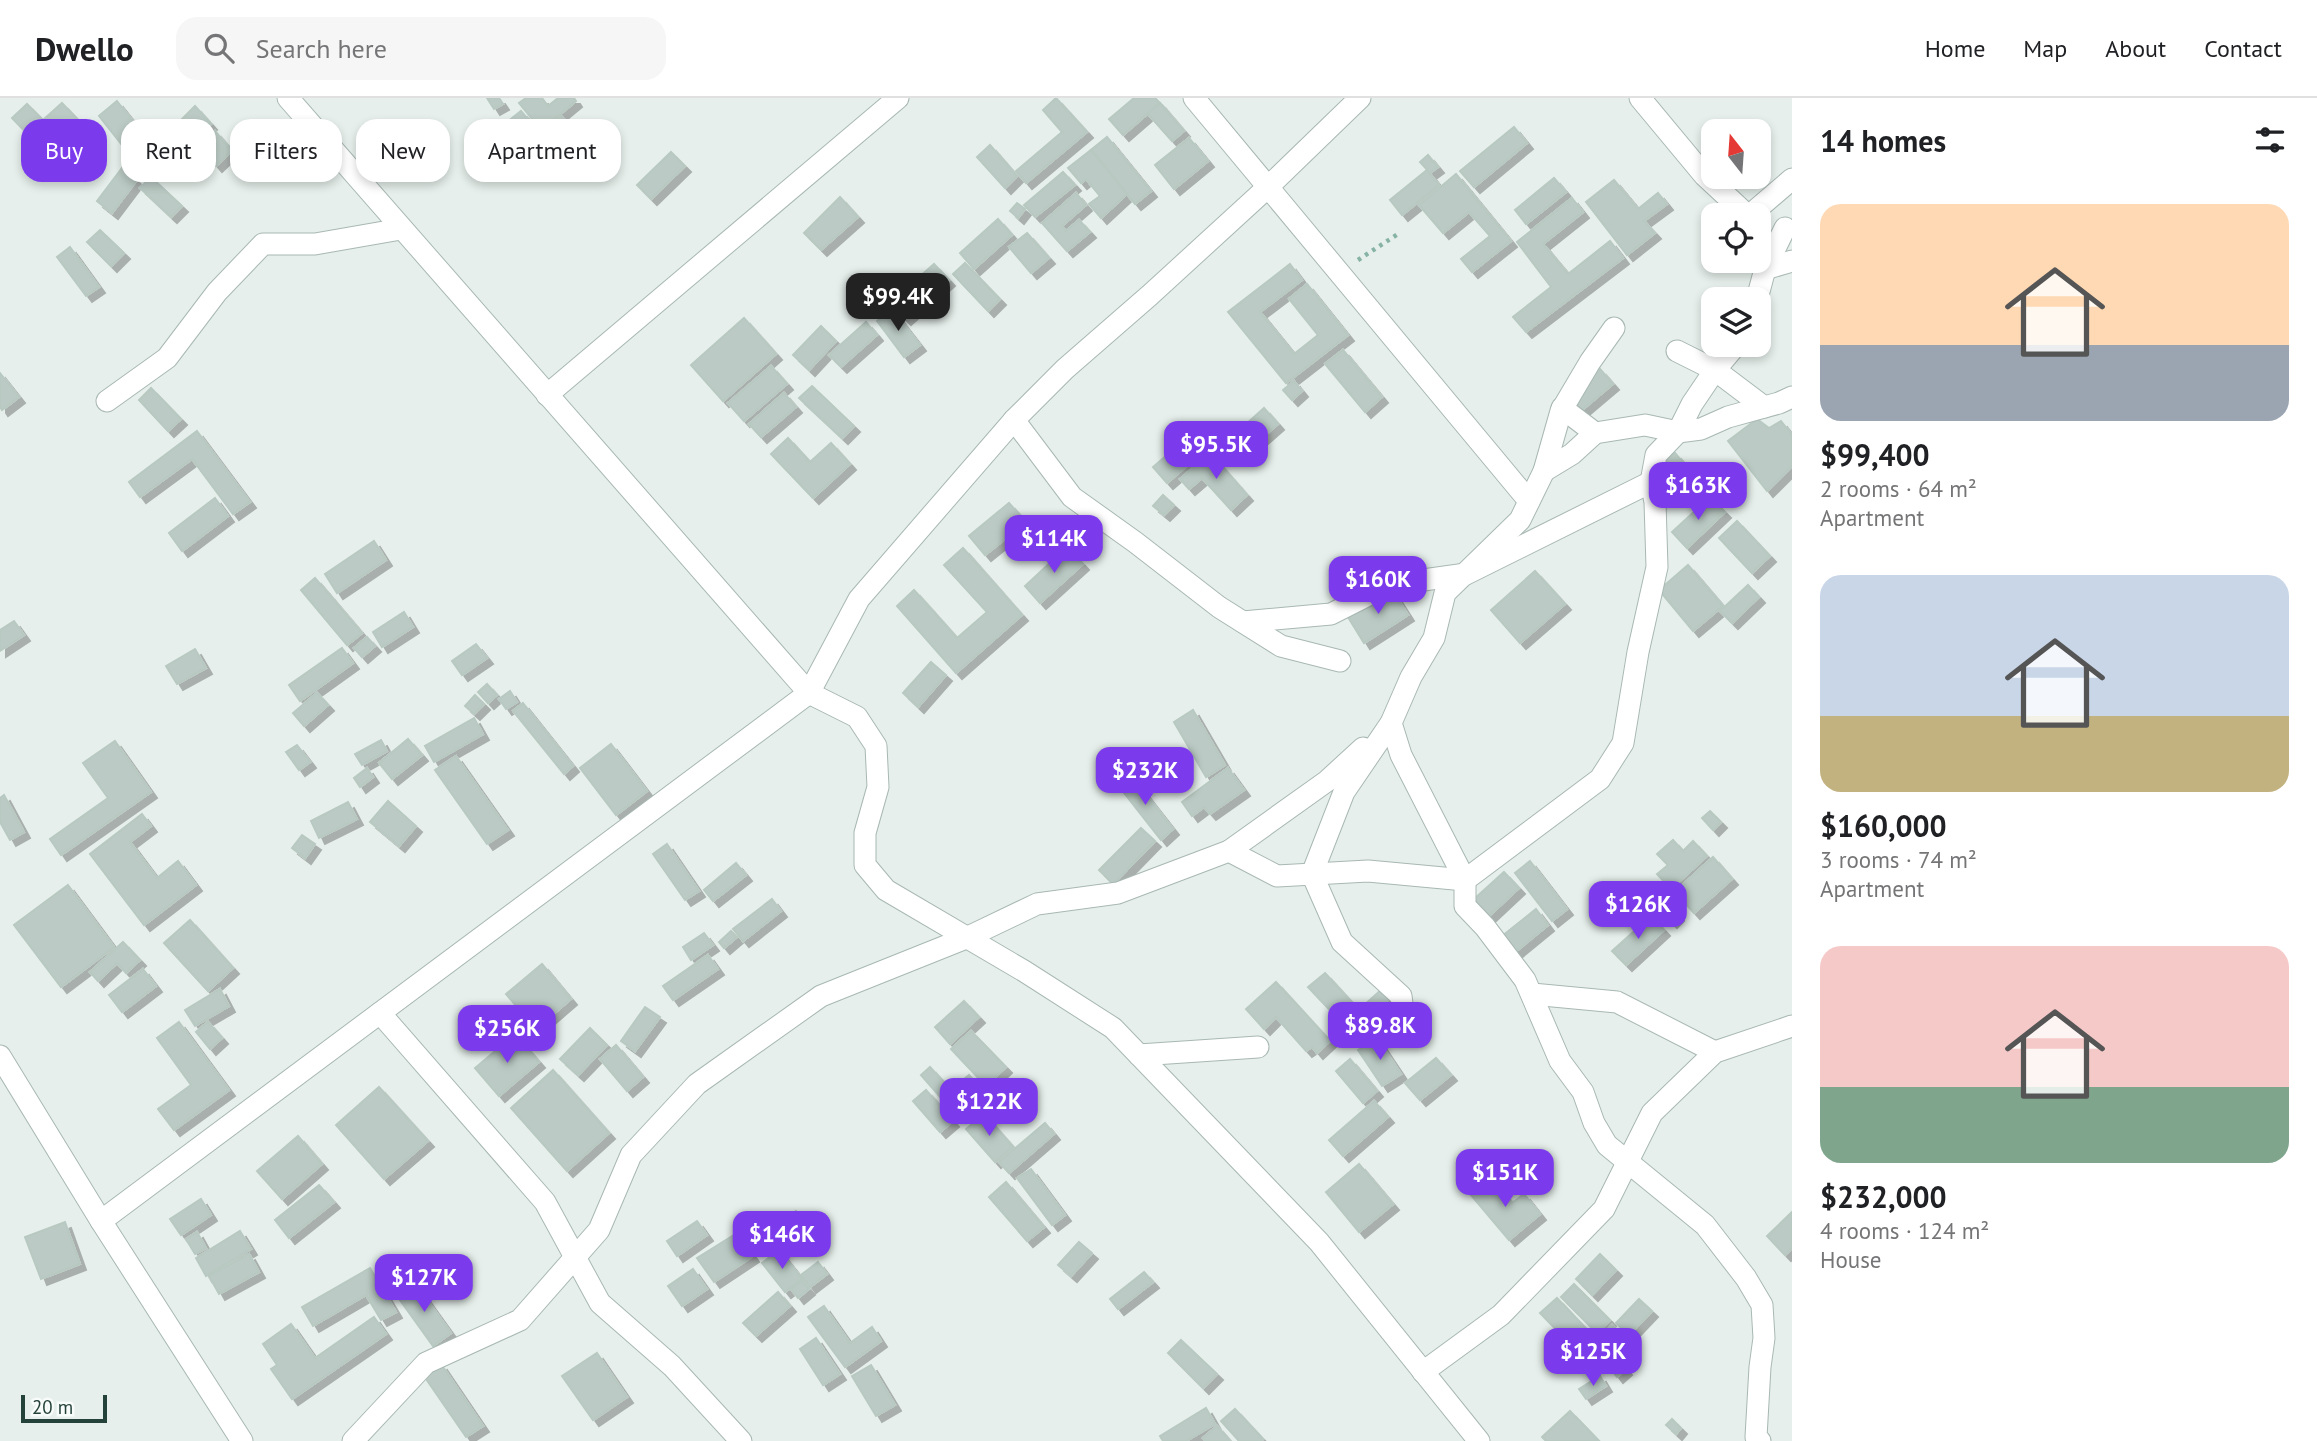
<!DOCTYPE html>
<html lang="en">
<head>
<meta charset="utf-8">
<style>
	body { margin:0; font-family:"PT Sans",sans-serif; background:#f6f6f6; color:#202124; height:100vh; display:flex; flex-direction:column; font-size:26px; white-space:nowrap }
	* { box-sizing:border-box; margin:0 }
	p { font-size:23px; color:#757577 }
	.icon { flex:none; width:38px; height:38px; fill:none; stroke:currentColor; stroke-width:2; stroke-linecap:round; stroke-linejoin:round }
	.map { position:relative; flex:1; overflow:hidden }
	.side { display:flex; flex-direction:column; background:#fff; width:525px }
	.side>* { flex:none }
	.banner { position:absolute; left:21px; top:21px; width:665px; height:63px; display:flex; gap:14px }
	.needle { width:46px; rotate:343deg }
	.controls { position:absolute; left:1701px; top:21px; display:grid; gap:14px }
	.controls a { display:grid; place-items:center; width:70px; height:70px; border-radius:14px; background:#fff; box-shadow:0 4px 10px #0003; font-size:35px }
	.scale { position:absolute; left:21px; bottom:18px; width:86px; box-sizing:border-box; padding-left:7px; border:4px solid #24423a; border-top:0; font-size:19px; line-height:24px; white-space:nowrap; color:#24423a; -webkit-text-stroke:5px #f7fbf9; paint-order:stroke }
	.price { position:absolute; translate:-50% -60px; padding:0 16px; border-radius:14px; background:#7c3aed; color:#fff; font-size:23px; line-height:46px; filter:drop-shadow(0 2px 4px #0008) }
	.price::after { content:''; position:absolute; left:50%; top:42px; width:21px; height:16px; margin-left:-10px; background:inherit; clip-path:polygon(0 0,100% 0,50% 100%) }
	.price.selected { background:#222; color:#fff }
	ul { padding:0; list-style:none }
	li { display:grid; align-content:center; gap:14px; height:371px; padding:0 28px }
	li span { display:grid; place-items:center; height:217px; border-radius:21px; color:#555 }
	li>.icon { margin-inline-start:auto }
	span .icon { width:126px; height:126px; fill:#fffc; stroke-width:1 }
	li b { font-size:30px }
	h2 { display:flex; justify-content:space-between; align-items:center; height:84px; padding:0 28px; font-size:30px }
	.pill { padding:0 24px; border-radius:21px; background:#fff; box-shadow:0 4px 10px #0003; font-size:24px; line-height:63px }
	.pill.selected { background:#7c3aed; color:#fff }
	header { display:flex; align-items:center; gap:42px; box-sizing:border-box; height:98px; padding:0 35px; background:#fff; border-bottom:2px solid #e0e0e0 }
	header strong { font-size:33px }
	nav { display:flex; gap:38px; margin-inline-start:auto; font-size:24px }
	.search { width:490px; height:63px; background:#f6f6f6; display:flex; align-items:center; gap:18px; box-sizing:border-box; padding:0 24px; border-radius:21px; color:#757577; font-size:26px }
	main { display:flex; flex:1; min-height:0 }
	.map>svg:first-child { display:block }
	.building { fill:#bbcac4; stroke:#b8c9c2; stroke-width:2; filter:url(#shadow) }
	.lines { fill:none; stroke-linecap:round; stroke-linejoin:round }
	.street-casing { stroke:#a8b8b2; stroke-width:23 }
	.path { stroke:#86b3a5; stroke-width:4.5; stroke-dasharray:3.5 5; stroke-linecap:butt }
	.street { stroke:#fff; stroke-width:21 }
</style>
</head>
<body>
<header>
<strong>Dwello</strong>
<div class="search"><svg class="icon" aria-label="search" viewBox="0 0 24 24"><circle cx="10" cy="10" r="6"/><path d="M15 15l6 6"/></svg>Search here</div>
<nav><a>Home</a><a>Map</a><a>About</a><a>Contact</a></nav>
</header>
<main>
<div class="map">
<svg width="1792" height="1343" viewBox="0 0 1792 1343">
	<defs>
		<filter id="shadow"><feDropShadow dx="6" dy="6" stdDeviation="0" flood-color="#0004"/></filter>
	</defs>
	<rect width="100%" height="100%" fill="#e6efeb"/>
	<g class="building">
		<path d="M487,0h12l4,6 -9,5z"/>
		<path d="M526,0h16l6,8 10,-8h16l2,3 -35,29 -22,-27z"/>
		<path d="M1056,0l31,34 -61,51 -10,-12 46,-39 -19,-22z"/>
		<path d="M1134,0h21l5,5 -37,32 -14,-16z"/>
		<path d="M117,3l27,34 -18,15 -27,-34z"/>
		<path d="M62,5l18,19 -34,31 -34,-35 15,-14 16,16z"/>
		<path d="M1160,5l24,28 -12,10 -24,-27z"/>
		<path d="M195,8l16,18 -15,13 -15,-17z"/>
		<path d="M521,13l6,7 -10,8 -6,-7z"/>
		<path d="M561,18l34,37 -16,14 -34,-36z"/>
		<path d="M525,26l14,14 -37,36 -14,-14z"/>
		<path d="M1514,29l13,16 -53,44 -14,-16z"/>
		<path d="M166,30l14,12 -24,27 -14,-12z"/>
		<path d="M215,33l17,20 -16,15 -17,-20z"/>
		<path d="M1107,39l44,54 -16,13 -44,-54z"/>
		<path d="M388,40l13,14 -12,11 -13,-14z"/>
		<path d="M1189,40l19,23 -34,28 -19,-24z"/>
		<path d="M990,47l27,31 -12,12 -28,-31z"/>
		<path d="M1091,52l36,44 -26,24 -12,-14 11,-8 -14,-17 -5,4 -13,-15z"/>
		<path d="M671,54l14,14 -34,33 -14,-14z"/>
		<path d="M1428,57l10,12 -8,6 -10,-11z"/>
		<path d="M122,70l15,12 -25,33 -15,-12z"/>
		<path d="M1427,72l12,15 -37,30 -12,-15z"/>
		<path d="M1063,74l12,13 -40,32 -11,-12z"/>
		<path d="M1456,76l55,67 -39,31 -11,-13 29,-23 -21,-24 -26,21 -24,-28z"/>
		<path d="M151,79l31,29 -11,11 -31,-29z"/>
		<path d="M1554,80l12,14 -40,32 -11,-14z"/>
		<path d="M1614,82l24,29 20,-16 9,11 -23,17 11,12 -28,22 -41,-53z"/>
		<path d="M1076,95l10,12 -24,21 4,5 13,-11 11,12 -23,19 -25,-28z"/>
		<path d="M840,99l18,20 -37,33 -17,-17z"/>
		<path d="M1572,100l11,14 -40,32 25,30 42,-33 13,17 -97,74 -13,-15 38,-30 -34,-45z"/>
		<path d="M1017,105l8,6 -7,9 -8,-7z"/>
		<path d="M998,121l14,16 -38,34 -14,-16z"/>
		<path d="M100,132l24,23 -13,13 -24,-24z"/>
		<path d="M1027,135l22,25 -18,15 -22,-26z"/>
		<path d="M70,149l29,40 -13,9 -29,-39z"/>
		<path d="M965,165l35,36 -12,12 -35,-37z"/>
		<path d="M934,166l15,16 -44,39 -15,-16z"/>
		<path d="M1290,166l12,16 -42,32 34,42 24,-19 -29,-36 18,-15 41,51 -62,48 -58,-71z"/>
		<path d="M892,211l28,36 -16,12 -27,-36z"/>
		<path d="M744,220l32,36 -53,47 -32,-36z"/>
		<path d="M866,224l11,13 -36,32 -12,-12z"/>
		<path d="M821,228l15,15 -27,29 -16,-15z"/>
		<path d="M1343,252l39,47 -17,15 -40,-48z"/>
		<path d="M771,268l16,18 -43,37 -16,-18z"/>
		<path d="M1600,271l13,15 -31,26 -12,-14z"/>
		<path d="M0,275l19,24 -17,13 -2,-3z"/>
		<path d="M1294,283l8,10 -10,9 -9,-10z"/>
		<path d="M812,288l42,40 -12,12 -43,-40z"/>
		<path d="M151,290l30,31 -13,12 -29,-31z"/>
		<path d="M784,295l12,14 -35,30 -12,-13z"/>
		<path d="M1264,310l14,16 -40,35 -13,-16z"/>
		<path d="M1757,321l12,9 12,-7 11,14v31l-25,25 -39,-50z"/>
		<path d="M197,333l53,71 -17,12 -41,-55 -52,38 -11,-15z"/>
		<path d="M1191,336l14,16 -38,33 -14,-16z"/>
		<path d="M788,340l22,24 21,-19 19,21 -37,34 -42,-44z"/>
		<path d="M1210,355l37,42 -16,15 -29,-32 -13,11 -9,-10z"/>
		<path d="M1675,355l32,38 -10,9 -33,-38z"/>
		<path d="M1163,397l11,10 -10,10 -11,-9z"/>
		<path d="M1710,399l15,15 -38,36 -15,-16z"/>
		<path d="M215,400l13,18 -46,35 -13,-18z"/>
		<path d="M1009,405l17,19 -41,33 -16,-19z"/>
		<path d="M1037,420l13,15 -10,8 -13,-14z"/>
		<path d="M1737,423l33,35 -18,17 -33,-35z"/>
		<path d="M374,443l12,19 -49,33 -12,-19z"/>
		<path d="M1067,449l16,17 -43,39 -15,-17z"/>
		<path d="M963,450l59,67 -66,58 -59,-67 17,-16 43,48 30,-26 -43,-47z"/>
		<path d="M1688,467l35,41 -30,25 -34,-41z"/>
		<path d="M1535,473l30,33 -45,39 -29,-33z"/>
		<path d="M315,480l47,55 -15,12 -46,-55z"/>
		<path d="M1748,487l11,12 -27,26 -12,-12z"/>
		<path d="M1392,492l16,25 -44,28 -16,-26z"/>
		<path d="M404,514l9,15 -31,20 -9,-15z"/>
		<path d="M14,523l10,14 -24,16v-21z"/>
		<path d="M367,539l8,9 -13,11 -8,-9z"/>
		<path d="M476,546l11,14 -25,17 -10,-14z"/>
		<path d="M342,550l11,15 -53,38 -11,-16z"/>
		<path d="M195,551l11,19 -29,16 -11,-18z"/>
		<path d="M931,564l15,13 -28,32 -15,-14z"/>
		<path d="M487,586l10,11 -9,8 -10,-11z"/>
		<path d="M510,593l7,11 -11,7 -7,-10z"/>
		<path d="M317,595l11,12 -24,21 -11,-13z"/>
		<path d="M475,597l9,9 -10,10 -9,-8z"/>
		<path d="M523,605l50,63 -9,8 -51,-63z"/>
		<path d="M1193,612l32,55 -19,12 -32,-55z"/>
		<path d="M474,620l9,16 -49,28 -9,-16z"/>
		<path d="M408,641l14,16 -30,24 -13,-16z"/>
		<path d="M381,642l6,11 -25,14 -7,-11z"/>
		<path d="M115,643l36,51 -90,63 -11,-16 58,-41 -25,-35z"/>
		<path d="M611,646l36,47 -31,24 -36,-47z"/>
		<path d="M297,647l13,17 -11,8 -13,-18z"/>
		<path d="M456,658l52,74 -21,14 -52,-74z"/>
		<path d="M367,670l6,9 -13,10 -6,-9z"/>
		<path d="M1228,670l16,22 -34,24 -6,-7 -12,9 -10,-14z"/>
		<path d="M1130,676l43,55 -12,11 -44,-56z"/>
		<path d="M4,697l20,37 -14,8 -10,-18v-24z"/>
		<path d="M388,703l28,25 -17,20 -29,-24z"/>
		<path d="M348,704l9,17 -38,19 -8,-17z"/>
		<path d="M1710,713l11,11 -8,8 -11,-12z"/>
		<path d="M142,716l9,12 -21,16 27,36 21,-17 18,24 -52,40 -54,-71z"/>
		<path d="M1141,730l14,13 -42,43 -14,-14z"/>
		<path d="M302,737l13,9 -10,14 -13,-10z"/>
		<path d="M1673,742l10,11 10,-10 14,15 -36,33 -14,-15 11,-9 -11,-11z"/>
		<path d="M667,746l32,47 -14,9 -32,-46z"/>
		<path d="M1713,759l19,22 -38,34 -19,-21z"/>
		<path d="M1530,763l37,48 -15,12 -37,-48z"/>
		<path d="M736,765l10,12 -33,26 -9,-11z"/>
		<path d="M1504,774l15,16 -30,28 -15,-17z"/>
		<path d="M68,787l46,62 -53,40 -47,-62z"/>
		<path d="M772,801l9,12 -38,30 -10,-12z"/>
		<path d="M1665,803l13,14 -7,7 -13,-13z"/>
		<path d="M1536,811l12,16 -34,28 -13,-16z"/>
		<path d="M1651,818l13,14 -38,35 -14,-14z"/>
		<path d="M190,822l43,48 -25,23 -44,-48z"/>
		<path d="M731,833l6,6 -13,11 -5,-6z"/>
		<path d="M704,835l9,12 -22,15 -8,-13z"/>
		<path d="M123,844l17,18 -14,13 -9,-10 -19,18 -8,-9z"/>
		<path d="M708,857l10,14 -45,31 -10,-14z"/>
		<path d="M542,866l29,35 -35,30 -30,-35z"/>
		<path d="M143,871l13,17 -34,26 -13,-17z"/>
		<path d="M1325,875l34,37 -16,14 -35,-37z"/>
		<path d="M1276,884l54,59 -13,12 -5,-6 -6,4 -30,-34 -12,12 -18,-20z"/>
		<path d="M220,891l9,17 -34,20 -10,-16z"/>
		<path d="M1381,892l8,9 -18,16 -8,-9z"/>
		<path d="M964,903l15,16 -29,27 -15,-17z"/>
		<path d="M645,909l15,10 -25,34 -14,-10z"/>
		<path d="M179,924l50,68 -55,40 -16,-21 33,-24 -34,-47z"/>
		<path d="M208,924l14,16 -12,11 -14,-17z"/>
		<path d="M590,930l17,17 -29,30 -18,-16z"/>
		<path d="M971,933l35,36 -20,19 -35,-37z"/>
		<path d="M515,936l24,28 -40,34 -24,-28z"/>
		<path d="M1377,940l24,36 -19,12 -24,-36z"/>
		<path d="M616,947l27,32 -16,14 -27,-32z"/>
		<path d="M1436,960l15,17 -31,25 -15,-17z"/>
		<path d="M1350,961l27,32 -14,12 -27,-32z"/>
		<path d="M930,969l21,23 18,-15 13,15 -27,24 -34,-39z"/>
		<path d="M553,972l56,63 -42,38 -56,-63z"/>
		<path d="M379,989l49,54 -44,38 -48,-54z"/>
		<path d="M926,992l27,31 -13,11 -27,-31z"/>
		<path d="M1374,1003l14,16 -45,39 -14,-16z"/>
		<path d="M984,1016l29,33 -18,15 -29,-33z"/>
		<path d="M1045,1025l9,11 -45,39 -10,-11z"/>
		<path d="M298,1038l24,28 -40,35 -25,-28z"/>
		<path d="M1359,1066l34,40 -34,28 -33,-40z"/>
		<path d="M1031,1071l34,46 -13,10 -35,-47z"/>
		<path d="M1491,1080l21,25 12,-9 16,20 -31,26 -39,-46z"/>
		<path d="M1006,1084l38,45 -17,14 -38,-44z"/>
		<path d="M319,1087l15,17 -45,36 -14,-18z"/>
		<path d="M201,1101l10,16 -30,20 -11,-16z"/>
		<path d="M796,1113l11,16 -34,23 -11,-16z"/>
		<path d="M1792,1114v36l-7,7 -18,-19z"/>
		<path d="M697,1123l10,14 -30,21 -10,-15z"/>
		<path d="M65,1124l15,42 -39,15 -16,-42z"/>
		<path d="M240,1133l11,18 -45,27 -10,-18z"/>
		<path d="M197,1134l9,16 -11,6 -9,-15z"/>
		<path d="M737,1135l16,23 -39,26 -17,-24z"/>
		<path d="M1079,1144l13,11 -21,23 -13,-11z"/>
		<path d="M779,1152l23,29 -17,13 -23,-29z"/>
		<path d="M249,1156l10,18 -40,22 -10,-18z"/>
		<path d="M1600,1156l16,16 -24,25 -16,-16z"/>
		<path d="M818,1164l9,12 -17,13 -9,-12z"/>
		<path d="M370,1170l26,44 -15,8 -15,-25 -53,31 -11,-19z"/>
		<path d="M693,1171l14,20 -25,17 -14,-20z"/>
		<path d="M1144,1174l9,10 -35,27 -8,-10z"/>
		<path d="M802,1183l7,8 -11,9 -7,-9z"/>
		<path d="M415,1185l36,50 -18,13 -36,-50z"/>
		<path d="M1574,1186l36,36 -13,13 -36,-36z"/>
		<path d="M778,1194l12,14 -34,30 -13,-13z"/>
		<path d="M1557,1200l35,37 -2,2 15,14 -9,9 -14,-15 -6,5 -36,-37z"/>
		<path d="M1639,1201l13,12 -23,24 -13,-12z"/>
		<path d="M824,1208l26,37 22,-16 9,14 -36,26 -37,-50z"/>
		<path d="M374,1219l12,17 -94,65 -21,-30 6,-4 -14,-21 28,-20 24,34z"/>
		<path d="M1612,1227l12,11 -12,12 -11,-11z"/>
		<path d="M816,1240l24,36 -17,11 -23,-36z"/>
		<path d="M1181,1242l36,34 -14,14 -35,-35z"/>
		<path d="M597,1255l30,44 -34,23 -31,-44z"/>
		<path d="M1619,1262l7,9 -9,8 -7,-9z"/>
		<path d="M441,1266l42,62 -17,11 -42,-61z"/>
		<path d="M871,1267l24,40 -19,11 -24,-40z"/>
		<path d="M1600,1278l6,10 -20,13 -7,-10z"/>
		<path d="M1206,1310l9,16 -29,17h-23l-3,-5z"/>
		<path d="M1235,1311l28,30 -2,2h-22l-18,-20z"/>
		<path d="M1570,1313l29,30h-53l-4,-4z"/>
		<path d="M1672,1321l9,9 -5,6 -10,-9z"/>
		<path d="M1217,1328l13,15h-24l-3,-3z"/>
	</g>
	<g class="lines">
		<g class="street-casing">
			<g id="street">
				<path d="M288,0l521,595 48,24 19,29 2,41 -13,46v32l21,25 138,81 89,57 206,214 160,199"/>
				<path d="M1194,0l335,403"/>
				<path d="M1640,0l64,77 43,40"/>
				<path d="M1750,117l42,-36"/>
				<path d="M1765,171l27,-8"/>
				<path d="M1757,201l8,-30 20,-41"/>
				<path d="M1614,230l-24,34 -29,49 -17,60 -24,49 -75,73 -11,45 -23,39 -20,46 10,32 64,125v26l20,21 40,53 35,81 23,31 11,31 13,22 98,80 41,53 16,27 2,33 -4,29 -4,70 4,4"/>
				<path d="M1677,253l38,19 49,37"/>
				<path d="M547,297l351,-297"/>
				<path d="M107,303l60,-43 50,-66 46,-48h52l86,-15"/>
				<path d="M1562,310l33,25"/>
				<path d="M1014,322l58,77 63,45 84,65 62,39 59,15"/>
				<path d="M1544,373l28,-17 23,-21 50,-8 33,7 23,-3 27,-12 51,-14 13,-6"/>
				<path d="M1243,524l88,-8 57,-29 78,-11 185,-92"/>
				<path d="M1391,625l-47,69 -32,82 30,68 59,54 4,30"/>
				<path d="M1229,753l98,-70 36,-33"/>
				<path d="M1532,896l85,8 98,50"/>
				<path d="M380,915l165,189 55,101 72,63 69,75"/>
				<path d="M1139,957l119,-8"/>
				<path d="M0,958l101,165 141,220"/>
				<path d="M101,1123l708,-528 50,-94 155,-179 51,-51 85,-74 118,-108 92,-89"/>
				<path d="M1423,1274l78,-57 103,-106 48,-96 63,-61 77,-26"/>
				<path d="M353,1343l73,-78 94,-43 79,-90 32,-75 66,-71 124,-88 145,-58 71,-34 81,-11 111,-42 48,25 91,-5 97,9 135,-101 23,-36 15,-91 19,-85 -2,-65 -4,-20 5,-27 22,-23 14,-28 23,-34 21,-25"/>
			</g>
		</g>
		<path class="path" d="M1358,162l40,-26"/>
		<use href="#street" class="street"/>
	</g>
</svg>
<div class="controls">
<a><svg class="needle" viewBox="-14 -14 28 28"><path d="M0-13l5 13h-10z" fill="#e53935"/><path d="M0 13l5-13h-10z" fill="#757577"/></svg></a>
<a><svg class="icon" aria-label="locate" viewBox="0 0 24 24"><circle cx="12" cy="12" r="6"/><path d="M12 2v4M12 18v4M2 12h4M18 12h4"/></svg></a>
<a><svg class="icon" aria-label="layers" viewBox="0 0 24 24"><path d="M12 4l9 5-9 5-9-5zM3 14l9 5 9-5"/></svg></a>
</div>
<div class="scale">20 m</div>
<b class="price selected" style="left:898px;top:235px">$99.4K</b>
<b class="price" style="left:1216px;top:383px">$95.5K</b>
<b class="price" style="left:1698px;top:424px">$163K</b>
<b class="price" style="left:1054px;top:477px">$114K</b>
<b class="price" style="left:1378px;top:518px">$160K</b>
<b class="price" style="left:1145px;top:709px">$232K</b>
<b class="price" style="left:1638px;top:843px">$126K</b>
<b class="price" style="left:1380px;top:964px">$89.8K</b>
<b class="price" style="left:507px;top:967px">$256K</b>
<b class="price" style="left:989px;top:1040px">$122K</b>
<b class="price" style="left:1505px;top:1111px">$151K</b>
<b class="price" style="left:782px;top:1173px">$146K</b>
<b class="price" style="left:424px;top:1216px">$127K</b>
<b class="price" style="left:1593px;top:1290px">$125K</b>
<div class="banner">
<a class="pill selected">Buy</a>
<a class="pill">Rent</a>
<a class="pill">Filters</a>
<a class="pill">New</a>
<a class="pill">Apartment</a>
</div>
</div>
<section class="side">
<h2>14 homes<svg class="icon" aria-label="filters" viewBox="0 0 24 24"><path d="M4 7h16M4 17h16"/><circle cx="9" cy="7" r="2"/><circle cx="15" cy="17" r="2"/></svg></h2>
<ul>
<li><span style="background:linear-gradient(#ffd9b3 65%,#9aa5b1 0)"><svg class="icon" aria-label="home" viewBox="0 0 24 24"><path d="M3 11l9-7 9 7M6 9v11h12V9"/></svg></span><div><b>$99,400</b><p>2 rooms · 64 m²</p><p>Apartment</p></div></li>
<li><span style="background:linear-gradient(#c9d6e8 65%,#c2b280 0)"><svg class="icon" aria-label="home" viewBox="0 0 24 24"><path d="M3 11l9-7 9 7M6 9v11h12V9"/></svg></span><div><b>$160,000</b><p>3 rooms · 74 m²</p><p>Apartment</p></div></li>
<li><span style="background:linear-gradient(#f6c9c9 65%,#7fa58c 0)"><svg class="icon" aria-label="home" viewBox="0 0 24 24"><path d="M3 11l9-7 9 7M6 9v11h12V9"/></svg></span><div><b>$232,000</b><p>4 rooms · 124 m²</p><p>House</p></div></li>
</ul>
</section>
</main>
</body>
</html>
